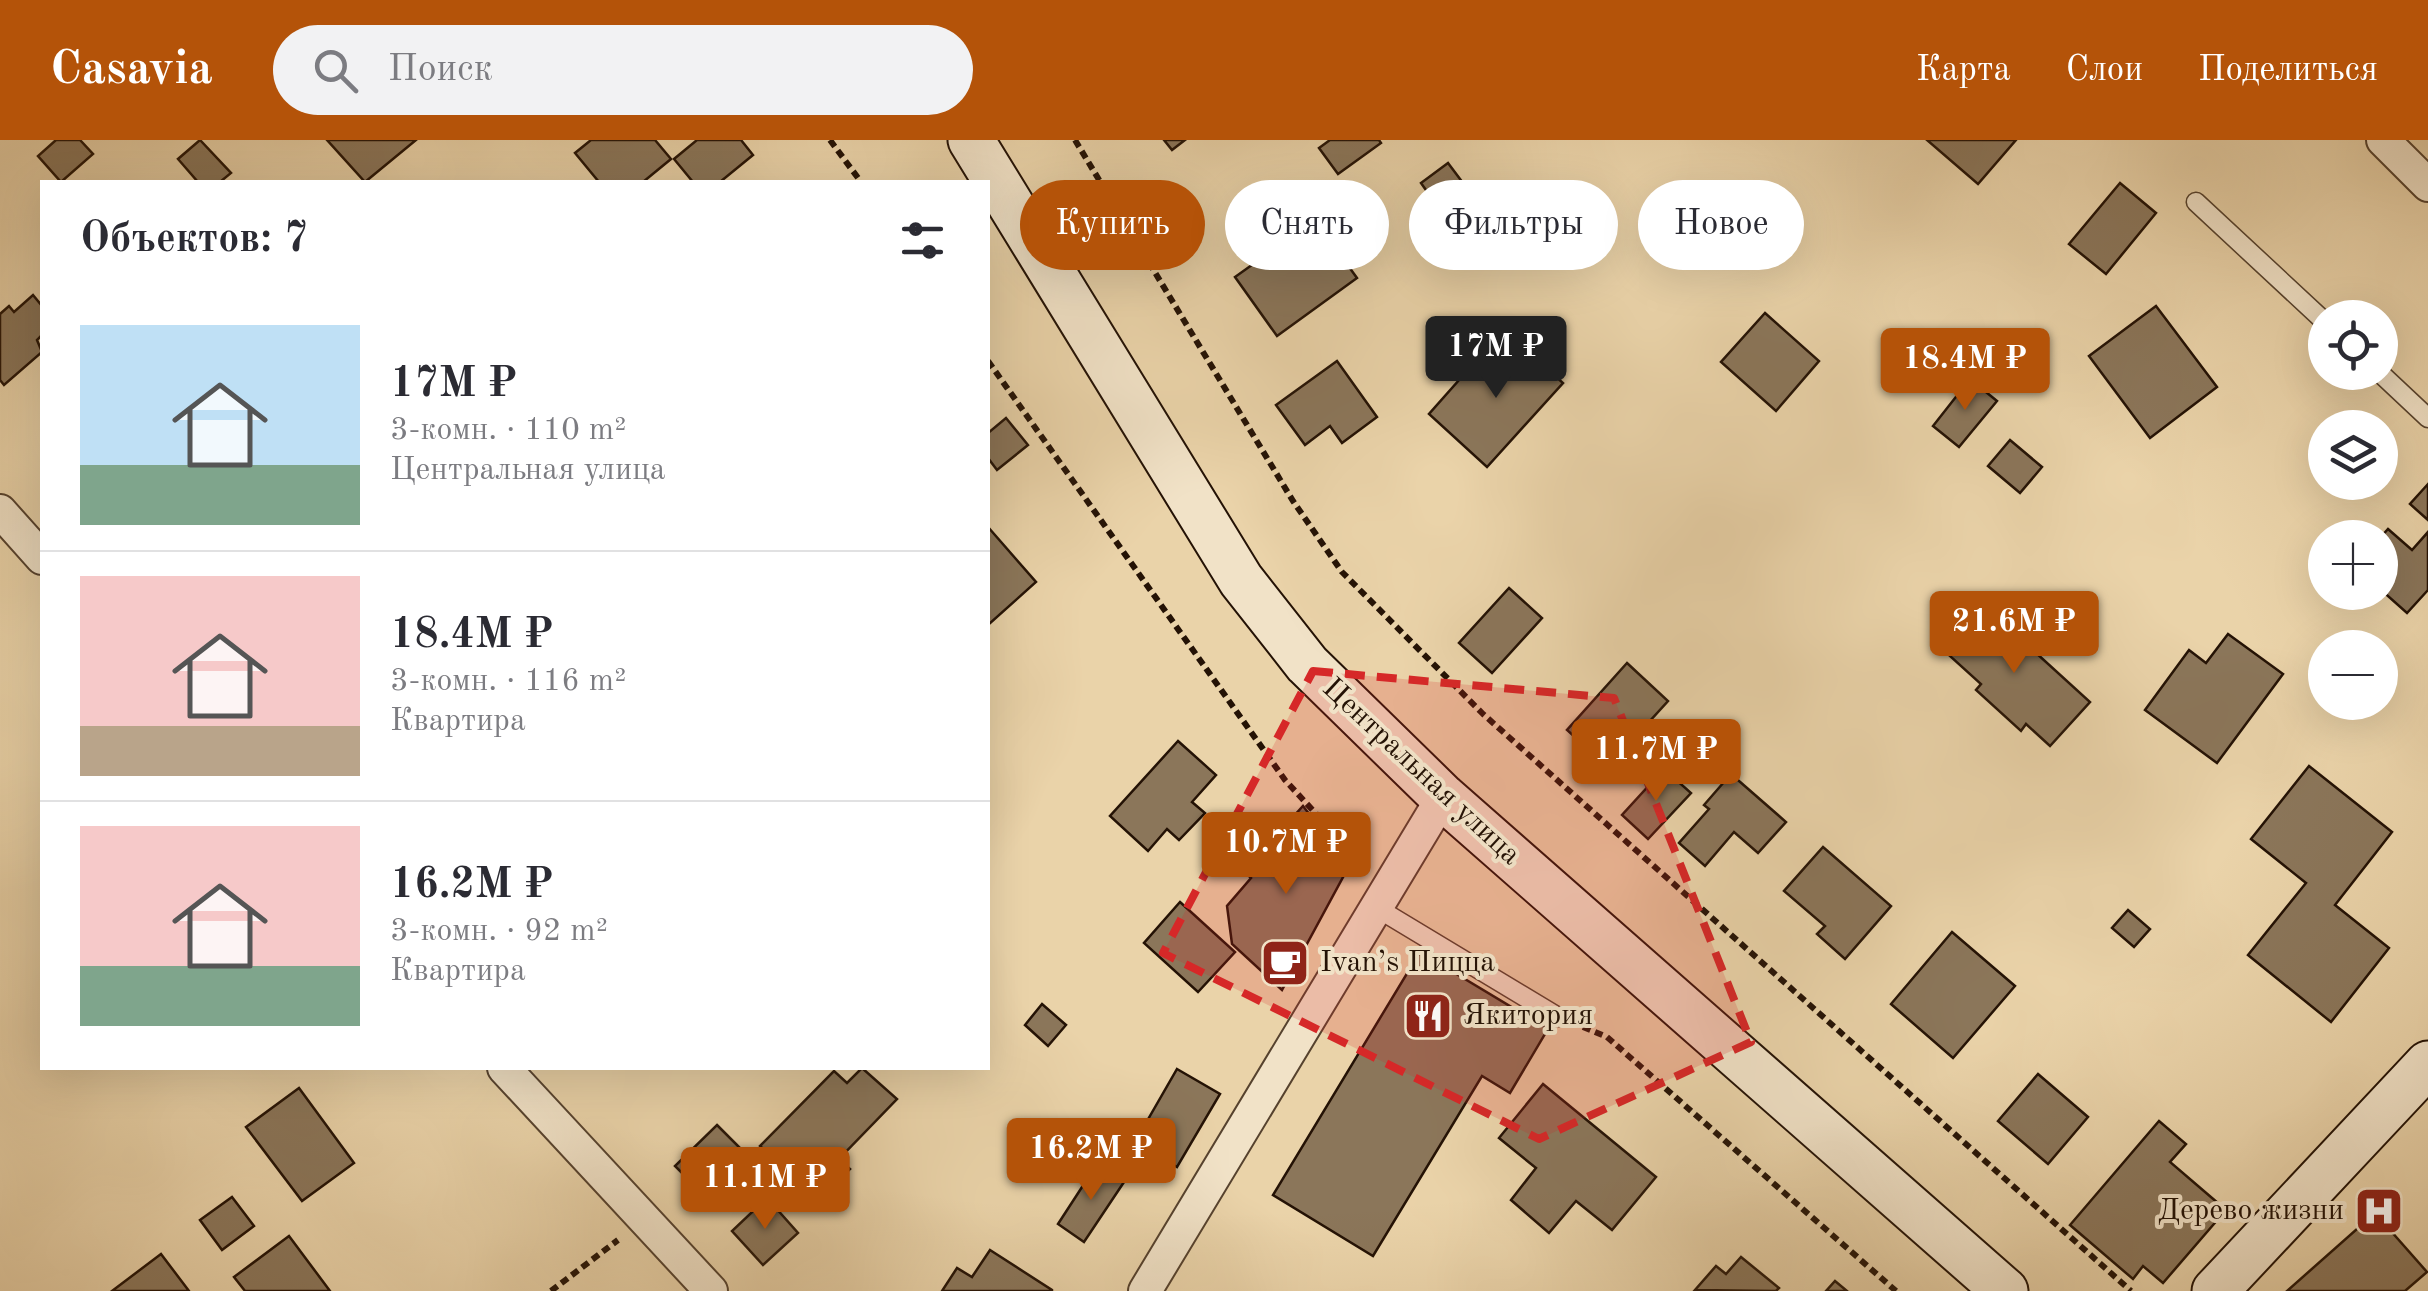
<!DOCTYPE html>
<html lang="ru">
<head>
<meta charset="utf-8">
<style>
	body { margin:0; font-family:"Old Standard TT",serif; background:#f2f2f3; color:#2b2b33; height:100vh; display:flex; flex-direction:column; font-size:38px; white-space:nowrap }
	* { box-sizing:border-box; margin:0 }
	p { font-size:32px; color:#7c7c81 }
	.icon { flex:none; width:55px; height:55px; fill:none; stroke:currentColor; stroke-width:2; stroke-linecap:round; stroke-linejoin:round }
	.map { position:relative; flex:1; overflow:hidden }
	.sheet { position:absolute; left:40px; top:40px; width:950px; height:890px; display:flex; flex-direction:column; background:#fff; border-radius:0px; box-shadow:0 10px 40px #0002 }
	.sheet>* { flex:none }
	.top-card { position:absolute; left:1020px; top:40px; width:950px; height:90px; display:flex; gap:20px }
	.buttons { position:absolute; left:2308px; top:160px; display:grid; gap:20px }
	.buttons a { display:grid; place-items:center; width:90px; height:90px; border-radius:50%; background:#fff; box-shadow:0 10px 40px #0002; font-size:50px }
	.price { position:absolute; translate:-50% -85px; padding:0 22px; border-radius:10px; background:#b45309; color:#fff; font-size:32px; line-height:65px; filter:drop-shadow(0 2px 5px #0008) }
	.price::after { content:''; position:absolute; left:50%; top:60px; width:30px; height:22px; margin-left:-15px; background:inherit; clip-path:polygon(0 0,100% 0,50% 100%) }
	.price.current { background:#222; color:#fff }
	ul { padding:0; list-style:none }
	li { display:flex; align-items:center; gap:30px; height:250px; padding:0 40px }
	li+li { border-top:2px solid #e1e1e2 }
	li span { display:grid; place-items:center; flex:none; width:280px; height:200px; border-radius:0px; color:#555 }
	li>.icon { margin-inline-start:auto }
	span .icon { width:120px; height:120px; fill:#fffc; stroke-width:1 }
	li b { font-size:42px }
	h2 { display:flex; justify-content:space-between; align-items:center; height:120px; padding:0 40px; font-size:42px }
	.tag { padding:0 35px; border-radius:45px; background:#fff; box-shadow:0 10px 40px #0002; font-size:35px; line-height:90px }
	.tag.current { background:#b45309; color:#fff }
	header { display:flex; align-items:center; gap:60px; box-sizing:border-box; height:140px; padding:0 50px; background:#b45309; color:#fff }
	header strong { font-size:48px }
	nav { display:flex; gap:55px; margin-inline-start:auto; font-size:35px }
	.search { width:700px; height:90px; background:#f2f2f3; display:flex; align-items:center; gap:25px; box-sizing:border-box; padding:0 35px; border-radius:55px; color:#7c7c81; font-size:38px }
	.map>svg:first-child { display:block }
	.building { fill:#8b765a; stroke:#241205; stroke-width:2.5 }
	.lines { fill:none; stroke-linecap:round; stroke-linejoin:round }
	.lane-casing { stroke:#56422e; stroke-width:21 }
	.street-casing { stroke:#56422e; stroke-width:36 }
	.secondary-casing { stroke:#241205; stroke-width:49 }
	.path { stroke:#241205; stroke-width:6; stroke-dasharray:8 5; stroke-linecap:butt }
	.lane { stroke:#f1e2c7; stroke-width:18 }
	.street { stroke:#f1e2c7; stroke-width:32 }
	.secondary { stroke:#f1e2c7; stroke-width:45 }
	.marked { fill:#d62828; fill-opacity:0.2; stroke:#d62828; stroke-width:8; stroke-dasharray:20 12; stroke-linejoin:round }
	.labels { text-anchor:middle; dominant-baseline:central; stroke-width:8; stroke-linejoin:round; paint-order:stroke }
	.street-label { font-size:30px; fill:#241205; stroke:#f1e2c7 }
	.poi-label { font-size:30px; fill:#241205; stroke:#f1e2c7; text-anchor:start }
</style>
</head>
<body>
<header>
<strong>Casavia</strong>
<div class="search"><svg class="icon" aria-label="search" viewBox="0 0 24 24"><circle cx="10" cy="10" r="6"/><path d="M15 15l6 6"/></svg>Поиск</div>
<nav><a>Карта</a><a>Слои</a><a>Поделиться</a></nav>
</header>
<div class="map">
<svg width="2428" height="1151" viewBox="0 0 2428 1151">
	<rect width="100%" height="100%" fill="#ead3a9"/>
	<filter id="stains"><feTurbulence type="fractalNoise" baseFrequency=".002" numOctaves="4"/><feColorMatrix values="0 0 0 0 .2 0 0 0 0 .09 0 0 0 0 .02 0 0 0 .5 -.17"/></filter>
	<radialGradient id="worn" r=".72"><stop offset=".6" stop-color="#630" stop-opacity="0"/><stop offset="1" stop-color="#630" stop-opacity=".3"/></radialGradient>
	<g class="building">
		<path d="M56,0h24l13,14 -32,28 -23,-26z"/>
		<path d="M200,0l31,33 -11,9h-22l-20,-23z"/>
		<path d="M327,0h89l-51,42z"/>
		<path d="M591,0h64l16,19 -28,23h-44l-24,-29z"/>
		<path d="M697,0h44l12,15 -33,27h-27l-19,-23z"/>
		<path d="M1164,0h21l-13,10z"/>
		<path d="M1330,0h49l2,3 -43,31 -19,-26z"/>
		<path d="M1927,0h89l-38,44z"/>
		<path d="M1448,23l15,20 -28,20 -14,-20z"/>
		<path d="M2120,43l36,30 -50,61 -37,-30z"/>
		<path d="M1178,58l20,25 -32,27 -20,-24z"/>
		<path d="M1455,77l16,21 -30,21 -15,-21z"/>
		<path d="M1315,80l42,58 -80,58 -42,-59z"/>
		<path d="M33,155l9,11v29l-5,5 5,12 -38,33 -4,-5v-66l9,-8 5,6z"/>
		<path d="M2156,166l61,81 -67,51 -61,-82z"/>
		<path d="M1765,173l54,48 -43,50 -55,-49z"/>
		<path d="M1511,196l52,47 -76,84 -58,-53 46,-52 7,7z"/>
		<path d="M1337,221l40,56 -35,26 -12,-17 -25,19 -29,-40z"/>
		<path d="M1970,239l27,22 -38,46 -26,-21z"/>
		<path d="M1006,278l22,27 -31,25 -9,-12v-25z"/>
		<path d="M2010,300l32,27 -22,26 -32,-27z"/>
		<path d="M2428,344v36l-18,-16z"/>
		<path d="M988,387l48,55 -48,43z"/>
		<path d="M2388,389l24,21 16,-18v58l-21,23 -27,-24v-51z"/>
		<path d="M1509,448l33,30 -50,55 -33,-30z"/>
		<path d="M1980,462l110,100 -40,44 -24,-22 -5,7 -45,-41 5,-6 -41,-37z"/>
		<path d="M2228,494l55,40 -66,89 -72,-53 44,-60 17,13z"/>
		<path d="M1627,523l41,38 -60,66 -41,-37z"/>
		<path d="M1178,601l38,34 -24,27 13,11 -26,27 -12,-11 -19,22 -38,-35z"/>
		<path d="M2309,626l83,66 -57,73 54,43 -58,74 -83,-67 58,-72 -55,-44z"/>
		<path d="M1664,629l27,24 -43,46 -26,-24z"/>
		<path d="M1731,634l55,48 -28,31 -24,-21 -29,34 -26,-23 30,-34 -5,-4z"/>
		<path d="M1303,666l46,60 -67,124 -50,-46 -5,-38 24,-28 -7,-7z"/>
		<path d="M1823,707l68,59 -46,53 -28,-25 8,-8 -41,-35z"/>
		<path d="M1180,762l55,50 -37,40 -54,-49z"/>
		<path d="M2128,770l22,19 -16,18 -22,-19z"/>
		<path d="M1952,792l63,54 -62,72 -62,-54z"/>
		<path d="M1420,812l128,77 -38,64 -28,-17 -109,180 -100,-61z"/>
		<path d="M1042,864l24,21 -18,21 -23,-21z"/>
		<path d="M862,928l35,31 -58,60 11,10 -29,28 -10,-9 -20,20 -33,-33 16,-16 -14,-13 74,-75 13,12z"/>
		<path d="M1177,929l43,25 -43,73 -42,-25z"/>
		<path d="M2038,934l50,43 -40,47 -50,-43z"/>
		<path d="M1543,944l113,93 -44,53 -36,-29 -27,32 -38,-33 25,-32 -37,-30z"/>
		<path d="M299,948l55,75 -52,38 -56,-74z"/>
		<path d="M2159,981l27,23 -16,18 56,48 -63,73 -20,-17 -10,13 -63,-54z"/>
		<path d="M717,985l26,26 -43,40 -25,-25z"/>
		<path d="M1097,1024l27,18 -40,60 -26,-18z"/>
		<path d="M232,1057l22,29 -32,24 -22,-30z"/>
		<path d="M767,1058l31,35 -35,32 -31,-34z"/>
		<path d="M2375,1073l52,59 -22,19h-118z"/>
		<path d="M289,1096l41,55h-85l-11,-14z"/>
		<path d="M990,1110l62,40v1h-110l15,-23 15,9z"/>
		<path d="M161,1114l28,37h-77z"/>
		<path d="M1741,1117l38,31 -3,3 -81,-1 21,-24 10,8z"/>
		<path d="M1835,1141l12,10h-21z"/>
	</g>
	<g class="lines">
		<g class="lane-casing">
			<g id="lane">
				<path d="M2196,62l129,120"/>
				<path d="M2379,232l49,46"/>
				<path d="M1377,768l181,109"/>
			</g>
		</g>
		<g class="street-casing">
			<g id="street">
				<path d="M2383,0l45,45"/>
				<path d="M0,371l42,47"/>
				<path d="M504,928l207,223"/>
				<path d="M1145,1151l298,-494"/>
			</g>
		</g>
		<g class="secondary-casing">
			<g id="secondary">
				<path d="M971,0l270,440 66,84 136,133 562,494"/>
				<path d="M2215,1151l213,-227"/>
			</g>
		</g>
		<g class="path">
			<path d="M830,0l31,42"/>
			<path d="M1075,0l218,361 49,71 141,142 648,577"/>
			<path d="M988,221l297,419 78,85"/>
			<path d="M1583,887l24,10 289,254"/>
			<path d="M551,1151l67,-51"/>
		</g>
		<use href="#lane" class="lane"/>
		<use href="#street" class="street"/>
		<use href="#secondary" class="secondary"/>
	</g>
	<path class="marked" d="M1313,531l301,27 137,344 -212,97 -376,-186z"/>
	<defs>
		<g id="cafe-square" transform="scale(2.5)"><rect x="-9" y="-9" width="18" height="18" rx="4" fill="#8f2418" stroke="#f1e2c7"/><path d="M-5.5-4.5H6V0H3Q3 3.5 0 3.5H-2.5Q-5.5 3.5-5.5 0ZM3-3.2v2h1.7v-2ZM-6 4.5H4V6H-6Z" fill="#fff"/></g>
		<g id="restaurant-square" transform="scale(2.5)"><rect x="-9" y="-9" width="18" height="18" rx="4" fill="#8f2418" stroke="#f1e2c7"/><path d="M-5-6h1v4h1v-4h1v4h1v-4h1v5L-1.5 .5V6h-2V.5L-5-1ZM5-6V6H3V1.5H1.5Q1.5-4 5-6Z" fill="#fff"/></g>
		<g id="hospital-square" transform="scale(2.5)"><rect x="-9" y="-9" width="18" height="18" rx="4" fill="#8f2418" stroke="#f1e2c7"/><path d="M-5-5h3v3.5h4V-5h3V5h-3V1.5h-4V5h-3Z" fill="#fff"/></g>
	</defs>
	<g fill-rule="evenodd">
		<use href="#cafe-square" x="1285" y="823"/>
		<use href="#restaurant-square" x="1428" y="876"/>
		<use href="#hospital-square" x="2379" y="1071"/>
	</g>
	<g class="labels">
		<g class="street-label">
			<text transform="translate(1421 632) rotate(43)">Центральная улица</text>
		</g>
		<g class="poi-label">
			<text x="1320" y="823">Ivan’s Пицца</text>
			<text x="1463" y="876">Якитория</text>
			<text x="2344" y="1071" text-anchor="end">Дерево жизни</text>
		</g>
	</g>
	<rect width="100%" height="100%" filter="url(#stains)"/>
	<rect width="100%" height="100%" fill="url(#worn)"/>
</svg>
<div class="buttons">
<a><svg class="icon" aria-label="locate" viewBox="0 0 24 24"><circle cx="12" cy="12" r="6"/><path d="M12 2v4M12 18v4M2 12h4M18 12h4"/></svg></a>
<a><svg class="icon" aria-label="layers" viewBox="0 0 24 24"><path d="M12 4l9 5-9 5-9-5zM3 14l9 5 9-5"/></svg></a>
<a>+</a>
<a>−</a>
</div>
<b class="price current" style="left:1496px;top:261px">17M ₽</b>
<b class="price" style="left:1965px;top:273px">18.4M ₽</b>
<b class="price" style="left:2014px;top:536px">21.6M ₽</b>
<b class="price" style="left:1656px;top:664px">11.7M ₽</b>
<b class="price" style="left:1286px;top:757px">10.7M ₽</b>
<b class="price" style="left:1091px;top:1063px">16.2M ₽</b>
<b class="price" style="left:765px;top:1092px">11.1M ₽</b>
<div class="top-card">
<a class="tag current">Купить</a>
<a class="tag">Снять</a>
<a class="tag">Фильтры</a>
<a class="tag">Новое</a>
</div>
<section class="sheet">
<h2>Объектов: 7<svg class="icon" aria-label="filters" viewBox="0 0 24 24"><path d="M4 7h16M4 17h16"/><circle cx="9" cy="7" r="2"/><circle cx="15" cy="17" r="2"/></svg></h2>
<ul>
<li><span style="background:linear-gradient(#bfe0f5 70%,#7fa58c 0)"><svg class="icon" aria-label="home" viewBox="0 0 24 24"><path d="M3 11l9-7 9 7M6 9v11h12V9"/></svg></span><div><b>17M ₽</b><p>3-комн. · 110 m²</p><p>Центральная улица</p></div></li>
<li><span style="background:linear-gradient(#f6c9c9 75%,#b9a48a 0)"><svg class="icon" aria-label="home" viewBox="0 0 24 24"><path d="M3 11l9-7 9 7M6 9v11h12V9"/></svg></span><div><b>18.4M ₽</b><p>3-комн. · 116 m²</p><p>Квартира</p></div></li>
<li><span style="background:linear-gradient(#f6c9c9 70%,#7fa58c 0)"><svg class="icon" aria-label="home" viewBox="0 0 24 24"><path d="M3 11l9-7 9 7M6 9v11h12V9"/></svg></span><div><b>16.2M ₽</b><p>3-комн. · 92 m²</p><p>Квартира</p></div></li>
</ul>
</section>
</div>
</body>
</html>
